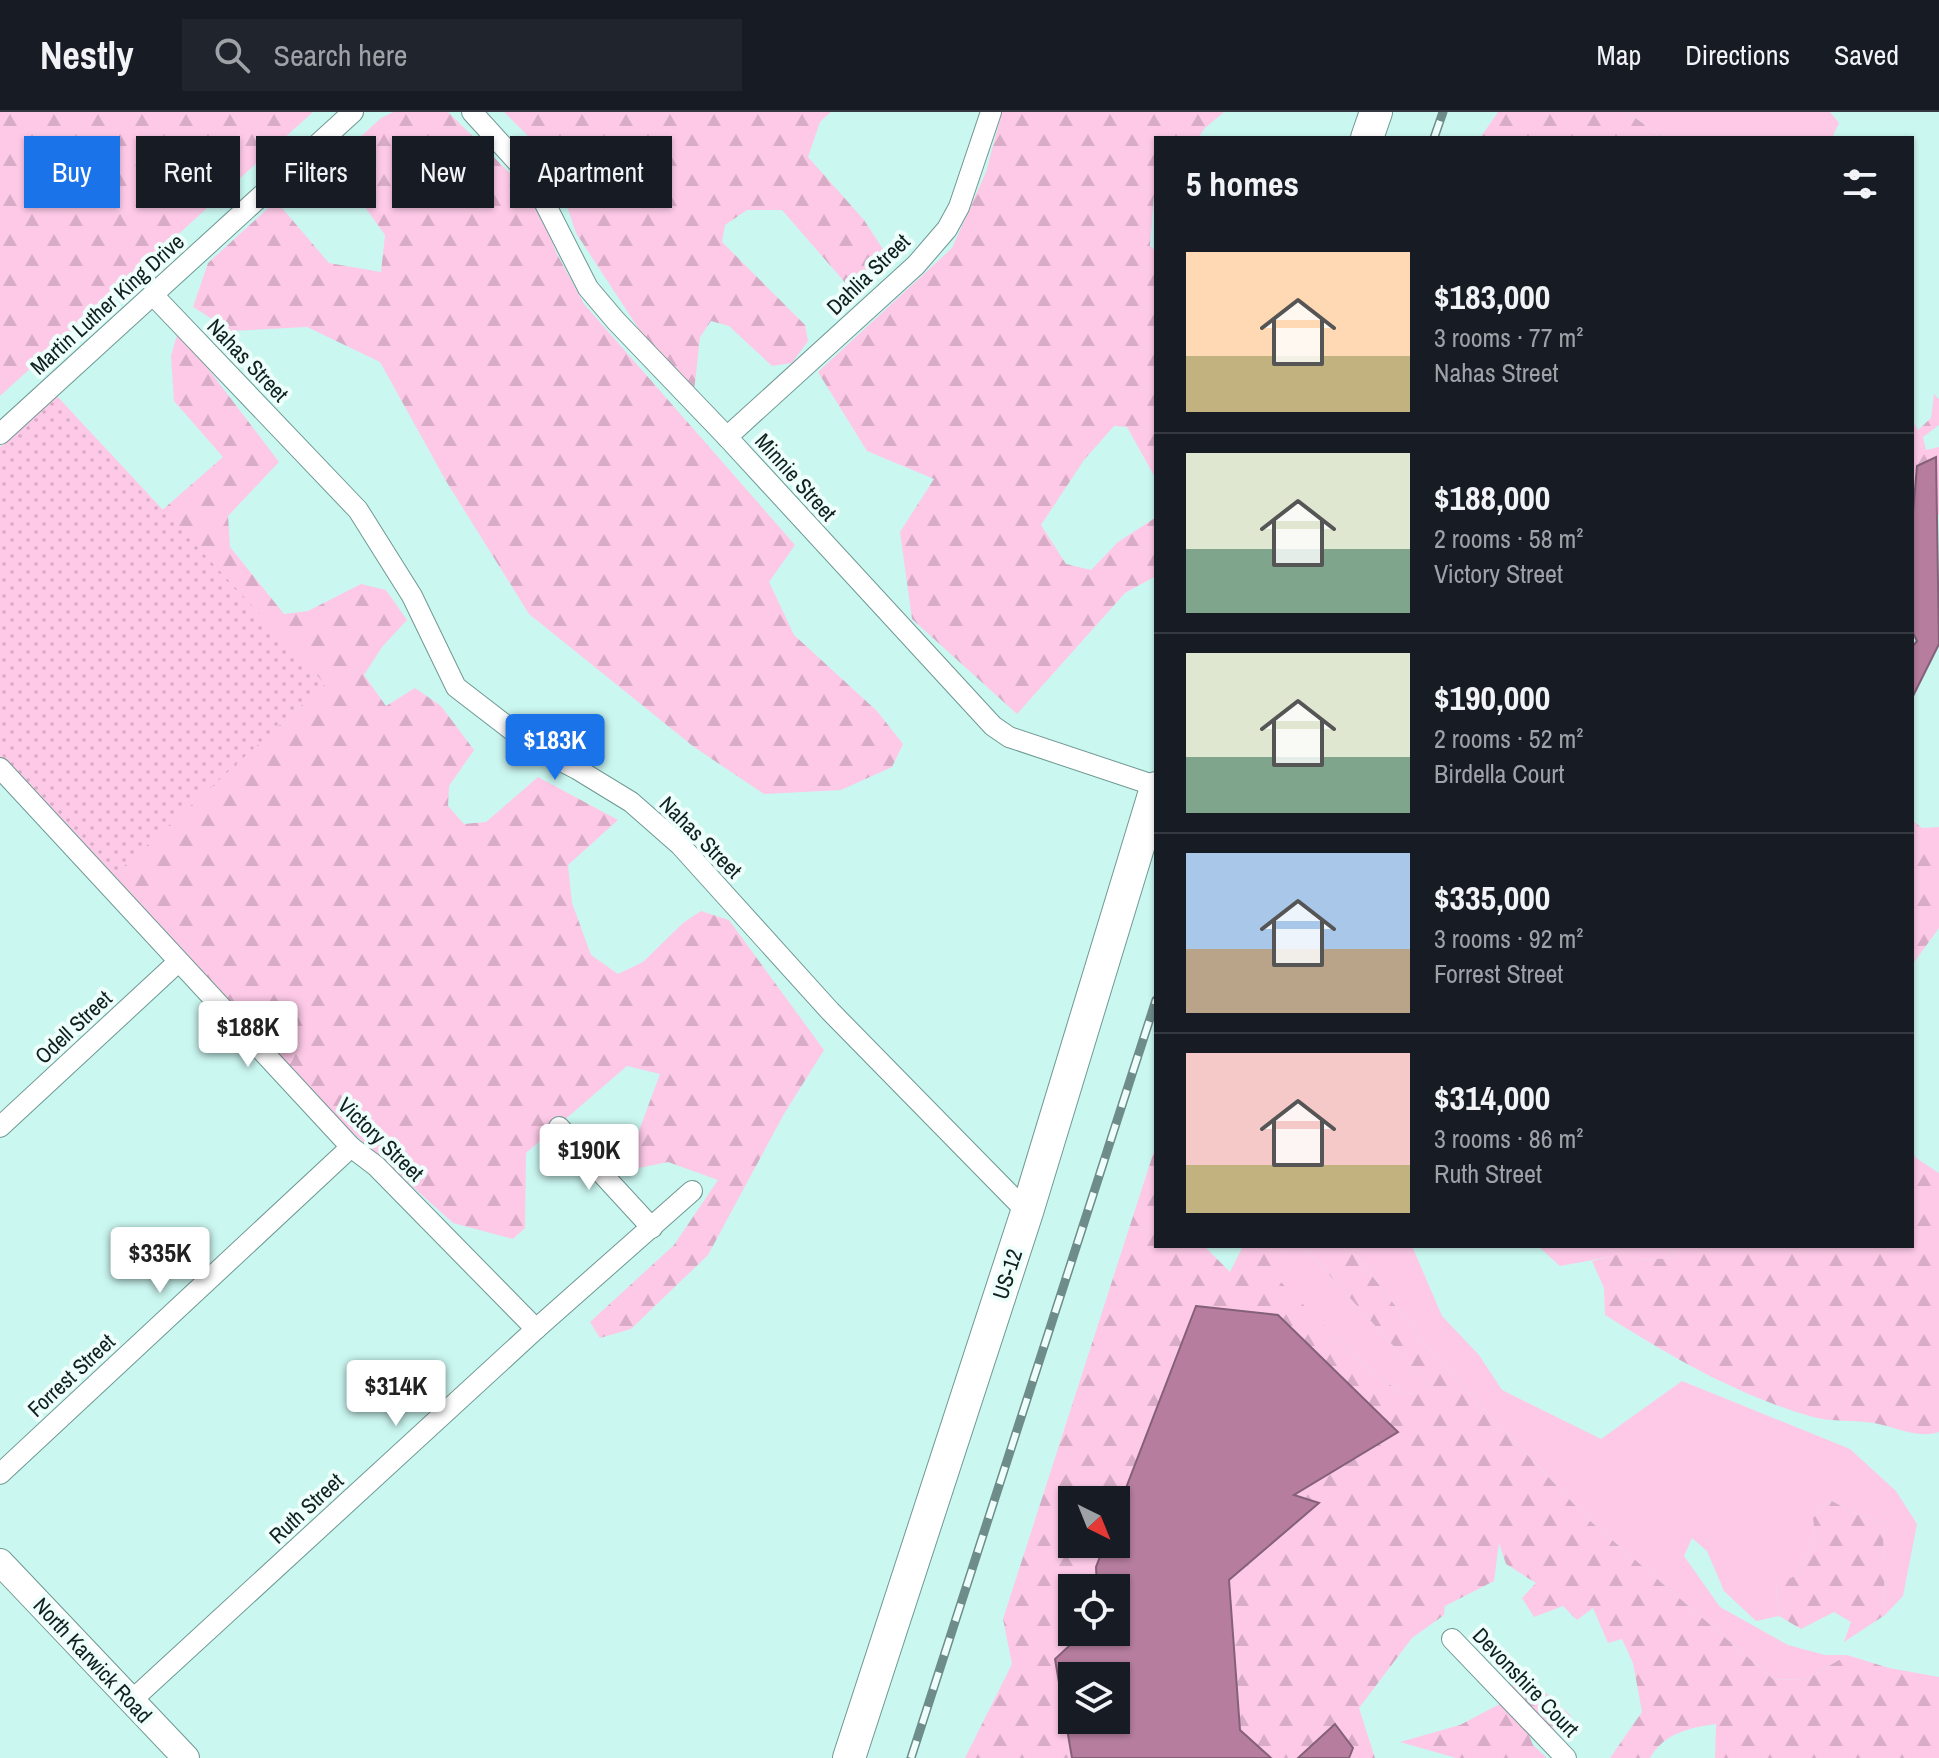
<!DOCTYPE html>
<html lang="en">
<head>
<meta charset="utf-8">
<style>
	body { margin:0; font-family:"Archivo Narrow",sans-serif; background:#20242c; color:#f1f3f6; height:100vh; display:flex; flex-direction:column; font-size:30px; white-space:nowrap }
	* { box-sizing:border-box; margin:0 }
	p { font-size:26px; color:#9ea1a6 }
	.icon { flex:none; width:44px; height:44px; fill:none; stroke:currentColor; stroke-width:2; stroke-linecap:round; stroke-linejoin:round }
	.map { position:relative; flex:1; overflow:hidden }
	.side { position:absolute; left:1154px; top:24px; width:760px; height:1112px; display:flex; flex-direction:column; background:#171b24; border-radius:0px; box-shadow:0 2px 6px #0004 }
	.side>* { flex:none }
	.guide { position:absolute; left:24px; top:24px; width:760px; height:72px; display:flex; gap:16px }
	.needle { width:52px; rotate:137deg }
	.controls { position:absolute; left:1058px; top:1374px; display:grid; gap:16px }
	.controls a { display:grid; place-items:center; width:72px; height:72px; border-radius:0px; background:#171b24; box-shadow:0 2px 6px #0004; font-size:40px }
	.price { position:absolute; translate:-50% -68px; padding:0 18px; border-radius:8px; background:#fff; color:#222; font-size:26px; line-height:52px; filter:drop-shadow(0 2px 4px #0008) }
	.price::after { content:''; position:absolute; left:50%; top:48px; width:24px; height:18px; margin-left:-12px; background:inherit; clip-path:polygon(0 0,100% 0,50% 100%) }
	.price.current { background:#1a73e8; color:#fff }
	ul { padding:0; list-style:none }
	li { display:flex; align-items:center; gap:24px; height:200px; padding:0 32px }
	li+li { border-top:2px solid #363941 }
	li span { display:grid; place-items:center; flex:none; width:224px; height:160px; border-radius:0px; color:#555 }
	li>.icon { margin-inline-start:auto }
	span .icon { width:96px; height:96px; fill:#fffc; stroke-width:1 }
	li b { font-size:34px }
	h2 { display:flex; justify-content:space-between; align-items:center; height:96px; padding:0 32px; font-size:34px }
	.tag { padding:0 28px; border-radius:0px; background:#171b24; box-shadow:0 2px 6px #0004; font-size:28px; line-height:72px }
	.tag.current { background:#1a73e8; color:#fff }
	header { display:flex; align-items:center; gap:48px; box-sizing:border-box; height:112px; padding:0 40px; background:#171b24; border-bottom:2px solid #363941 }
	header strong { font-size:38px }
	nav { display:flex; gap:44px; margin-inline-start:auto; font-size:28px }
	.search { width:560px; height:72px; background:#20242c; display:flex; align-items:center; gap:20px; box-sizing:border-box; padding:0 28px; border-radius:0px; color:#9ea1a6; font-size:30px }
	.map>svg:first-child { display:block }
	.green { fill:#fdc9e7 }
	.forest { fill:url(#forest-firs) }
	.park { fill:url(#park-dots) }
	.water { fill:#b67d9f; stroke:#846179; stroke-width:2; fill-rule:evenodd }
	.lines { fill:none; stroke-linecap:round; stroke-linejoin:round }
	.minor-casing { stroke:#6f9893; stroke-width:22 }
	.tertiary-casing { stroke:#6f9893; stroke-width:28 }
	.primary-casing { stroke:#6f9893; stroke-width:34 }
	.minor { stroke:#fff; stroke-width:20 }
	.tertiary { stroke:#fff; stroke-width:26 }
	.primary { stroke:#fff; stroke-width:32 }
	.rail-casing { stroke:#6e8c89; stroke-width:9 }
	.rail { stroke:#edfefb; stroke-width:6; stroke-dasharray:18; stroke-linecap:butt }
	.labels { text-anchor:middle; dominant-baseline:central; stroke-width:8; stroke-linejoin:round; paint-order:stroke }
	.street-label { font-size:22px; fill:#10201f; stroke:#edfefb }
</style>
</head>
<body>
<header>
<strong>Nestly</strong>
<div class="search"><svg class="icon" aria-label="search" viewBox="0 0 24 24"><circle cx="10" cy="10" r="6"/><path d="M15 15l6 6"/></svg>Search here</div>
<nav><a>Map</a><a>Directions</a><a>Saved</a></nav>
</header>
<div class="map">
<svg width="1939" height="1646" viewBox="0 0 1939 1646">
	<defs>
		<pattern id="forest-firs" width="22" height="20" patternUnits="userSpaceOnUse" patternTransform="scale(2)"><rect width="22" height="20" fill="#fdc9e7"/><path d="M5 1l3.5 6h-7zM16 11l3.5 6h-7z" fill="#d8acc6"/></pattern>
		<pattern id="park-dots" width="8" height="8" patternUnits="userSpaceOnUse" patternTransform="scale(2)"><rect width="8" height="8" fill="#fdc9e7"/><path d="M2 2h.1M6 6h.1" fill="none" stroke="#d8acc6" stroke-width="1.8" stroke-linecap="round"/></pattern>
	</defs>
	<rect width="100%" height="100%" fill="#cbf7f1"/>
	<g class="green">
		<path d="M1627,0h203l9,11 -7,15h-169z"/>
		<path d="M1283,1134h20l133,147 -34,1 -47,-37 -85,-85 14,-24z"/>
		<path d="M1349,1134h63l30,70 37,39 23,35 99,49 81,-58 168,68 46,42 21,33 -14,72 -18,19 -2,-93 -27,-8 -26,-14 -17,18 2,21 -16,35 -23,12 3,30 -23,5 -32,-30 -17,-40 -15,-13 -8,18 36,51 68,38 37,10h22l-41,25 -33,-1 -184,-159 -155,-164z"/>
		<path d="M1538,1134h137l-3,12 -31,2 -16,-6 -65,12z"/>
	</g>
	<g class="forest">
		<path d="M0,0h313l-313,284z"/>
		<path d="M393,0h55l86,85 23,57 27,50 211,241 -26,37 25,53 83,76 26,33 -11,23 -51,23 -77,4 -70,-47 -165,-133 -83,-133 -66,-119 -73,-35 -76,4 -38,-24 15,-44 68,-62 53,62 52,9 4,-37 -52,-73 48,-44z"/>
		<path d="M504,0h327l-11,10 -12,35 56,63 26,40 -35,34 -73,-84h-35l-22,15 -3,17 83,83 3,16 -16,22 -20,3 -43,-40 -18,-5 -11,16 -6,55 -44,-46 -74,-113 -25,-74z"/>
		<path d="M1002,0h222l-19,16 -7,10h-42v57h-2l-4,51 6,5v228l-29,-52 -13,-1 -30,34 -43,65 25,39 25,6 27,-28 37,-24 1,58 -31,17 -108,121 -105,-95 -12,-87 34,-53 -67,-28 -49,-79 134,-124 34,-76z"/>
		<path d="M1498,0h129l36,26h-183z"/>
		<path d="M177,223l23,23 79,104 -51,54 2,31 54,67 24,-3 53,-27 25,6 21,30 -25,27 -18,28 22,31 29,-18 26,18 33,44 -25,36 -1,20 16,18 22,-2 52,-45 80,43 -50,45 4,38 19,52 27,19 25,-12 40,-39 18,-12 28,9 95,130 -40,64 -76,141 -77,74 -31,9 -10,-16 84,-77 44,-65 -50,-18 -44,9 36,-97 -33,-8 -101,87 -1,75 -12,11 -60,-16 -109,-98 -344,-367v-51l152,-188 71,-62 -49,-56 -3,-45z"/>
		<path d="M1934,282l5,5v26l-16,12 3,13 13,-3v68l-4,-4 -23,14v-105l6,10 13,-12z"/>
		<path d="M1912,708l10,8 17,-1v101l-27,37z"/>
		<path d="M1156,1033v101h48l26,26 13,-26h40l1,2 -13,24 84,85 47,37 33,-2 -132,-146h46l85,110 155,164 184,159 33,1 41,-25 42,13 50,9v81h-224l1,-34c-27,4 -52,9 -66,34h-40l32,-46 -9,-49 -11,-24 -14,4 -15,-35 -16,12 -14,-14 -29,11 -12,-19 14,-15 -30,-19 -7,-21 -5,38 -49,25 -1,9 -32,23 -53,70 16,50h-26l4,-10 -18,-24 -37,34h-27l-31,-28 -11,-150 89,-76 -25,-9 -97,-189 -80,208v-14h-44v44h33l-9,23 1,21h-25v44h12l-28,27 16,99h-107l47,-94 -9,-45z"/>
		<path d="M1912,1038l4,8 23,15v259c-22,7 -43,-5 -65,-9 -20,-3 -42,-1 -61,-6 -75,-21 -143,-61 -208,-102l-1,-27 -12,-27 33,-8 16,7 31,-2 3,-12h237z"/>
		<path d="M1830,1388l26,14 27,8 2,93 -41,27 7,-20 -17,-10 -33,17 -22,-13 -3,-31 23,-11 16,-35 -2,-21z"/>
		<path d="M1503,1542l67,61 4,22 -52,-19 11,27 14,13h-91l-56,-16 60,-17 51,-27 1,-15z"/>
	</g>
	<path class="park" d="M56,283l269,289 -212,192 -113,-123v-306z"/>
	<g class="water">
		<path d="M1936,345l3,187 -27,54v-51l5,-6 -5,-10v-106l5,-59z"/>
		<path d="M1196,1194l82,9 120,117 -104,63 25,8 -90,77 11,150 31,28h-199l-17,-99 29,-27h32v-44h-19l-1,-21 9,-23h11v-30zM1072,1564h44v44h-44z"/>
		<path d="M1335,1612l18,24 -4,10h-51z"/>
	</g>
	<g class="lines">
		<g class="minor-casing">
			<g id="minor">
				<path d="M472,0l60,66 56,110 28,33 111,116 266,289 16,11 147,49"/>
				<path d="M153,183l205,215 54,86 44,91 78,60 43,22 54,33 49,43 150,166 197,201"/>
				<path d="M0,322l353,-322"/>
				<path d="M727,325l189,-172 31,-36 12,-22 32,-95"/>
				<path d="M0,656l351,379 25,19 160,163"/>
				<path d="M0,1015l178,-165"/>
				<path d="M559,1015l93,101"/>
				<path d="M0,1362l351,-327"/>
				<path d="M1452,1527l114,119"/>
				<path d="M131,1589l405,-372 156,-138"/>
			</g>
		</g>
		<g class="tertiary-casing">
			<path id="tertiary" d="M0,1450l186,196"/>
		</g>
		<g class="primary-casing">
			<g id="primary">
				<path d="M1367,26l9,-26"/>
				<path d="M849,1646l178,-546 129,-424"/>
			</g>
		</g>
		<use href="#minor" class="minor"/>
		<use href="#tertiary" class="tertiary"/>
		<use href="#primary" class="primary"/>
		<g class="rail-casing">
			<g id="rail">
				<path d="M1434,26l9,-26"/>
				<path d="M911,1646l245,-758"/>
			</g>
		</g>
		<use href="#rail" class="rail"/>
	</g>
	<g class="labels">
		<g class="street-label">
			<text transform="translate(868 162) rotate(-44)">Dahlia Street</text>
			<text transform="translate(107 192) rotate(-42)">Martin Luther King Drive</text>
			<text transform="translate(248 248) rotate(46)">Nahas Street</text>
			<text transform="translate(796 365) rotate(48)">Minnie Street</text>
			<text transform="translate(701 725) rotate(45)">Nahas Street</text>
			<text transform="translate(73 915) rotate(-43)">Odell Street</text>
			<text transform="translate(381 1027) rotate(44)">Victory Street</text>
			<text transform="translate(1007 1162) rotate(-72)">US-12</text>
			<text transform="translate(71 1263) rotate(-43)">Forrest Street</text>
			<text transform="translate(306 1396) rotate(-43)">Ruth Street</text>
			<text transform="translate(93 1548) rotate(47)">North Karwick Road</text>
			<text transform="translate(1526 1570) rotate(46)">Devonshire Court</text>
		</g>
	</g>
</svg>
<div class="controls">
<a><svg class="needle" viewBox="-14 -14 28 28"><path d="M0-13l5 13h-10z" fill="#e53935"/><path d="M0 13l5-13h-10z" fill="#9ea1a6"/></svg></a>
<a><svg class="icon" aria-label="locate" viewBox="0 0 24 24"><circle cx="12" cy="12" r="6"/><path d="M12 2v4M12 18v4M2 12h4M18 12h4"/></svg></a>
<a><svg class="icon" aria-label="layers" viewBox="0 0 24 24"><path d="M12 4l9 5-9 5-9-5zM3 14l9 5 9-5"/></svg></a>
</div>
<b class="price current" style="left:555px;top:670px">$183K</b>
<b class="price" style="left:248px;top:957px">$188K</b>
<b class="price" style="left:589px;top:1080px">$190K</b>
<b class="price" style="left:160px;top:1183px">$335K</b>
<b class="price" style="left:396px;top:1316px">$314K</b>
<div class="guide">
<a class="tag current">Buy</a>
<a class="tag">Rent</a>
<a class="tag">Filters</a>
<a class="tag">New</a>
<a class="tag">Apartment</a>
</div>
<section class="side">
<h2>5 homes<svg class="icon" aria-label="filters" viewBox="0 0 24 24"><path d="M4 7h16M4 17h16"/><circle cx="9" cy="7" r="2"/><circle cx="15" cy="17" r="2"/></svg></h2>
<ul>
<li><span style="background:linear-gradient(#ffd9b3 65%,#c2b280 0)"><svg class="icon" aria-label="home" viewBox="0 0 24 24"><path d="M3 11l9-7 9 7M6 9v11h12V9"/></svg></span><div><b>$183,000</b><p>3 rooms · 77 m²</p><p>Nahas Street</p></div></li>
<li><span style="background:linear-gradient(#dfe7d0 60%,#7fa58c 0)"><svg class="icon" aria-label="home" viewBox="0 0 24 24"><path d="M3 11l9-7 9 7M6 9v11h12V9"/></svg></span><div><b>$188,000</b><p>2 rooms · 58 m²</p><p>Victory Street</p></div></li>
<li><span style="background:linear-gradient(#dfe7d0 65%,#7fa58c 0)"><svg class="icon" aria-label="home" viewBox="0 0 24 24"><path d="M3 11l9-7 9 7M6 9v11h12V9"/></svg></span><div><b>$190,000</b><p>2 rooms · 52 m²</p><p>Birdella Court</p></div></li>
<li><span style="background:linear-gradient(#a9c7e8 60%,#b9a48a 0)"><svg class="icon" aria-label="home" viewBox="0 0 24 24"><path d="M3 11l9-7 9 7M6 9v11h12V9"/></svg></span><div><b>$335,000</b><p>3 rooms · 92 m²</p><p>Forrest Street</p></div></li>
<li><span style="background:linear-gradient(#f6c9c9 70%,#c2b280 0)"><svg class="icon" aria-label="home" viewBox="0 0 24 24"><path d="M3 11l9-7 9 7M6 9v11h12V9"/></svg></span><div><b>$314,000</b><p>3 rooms · 86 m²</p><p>Ruth Street</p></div></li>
</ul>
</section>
</div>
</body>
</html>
